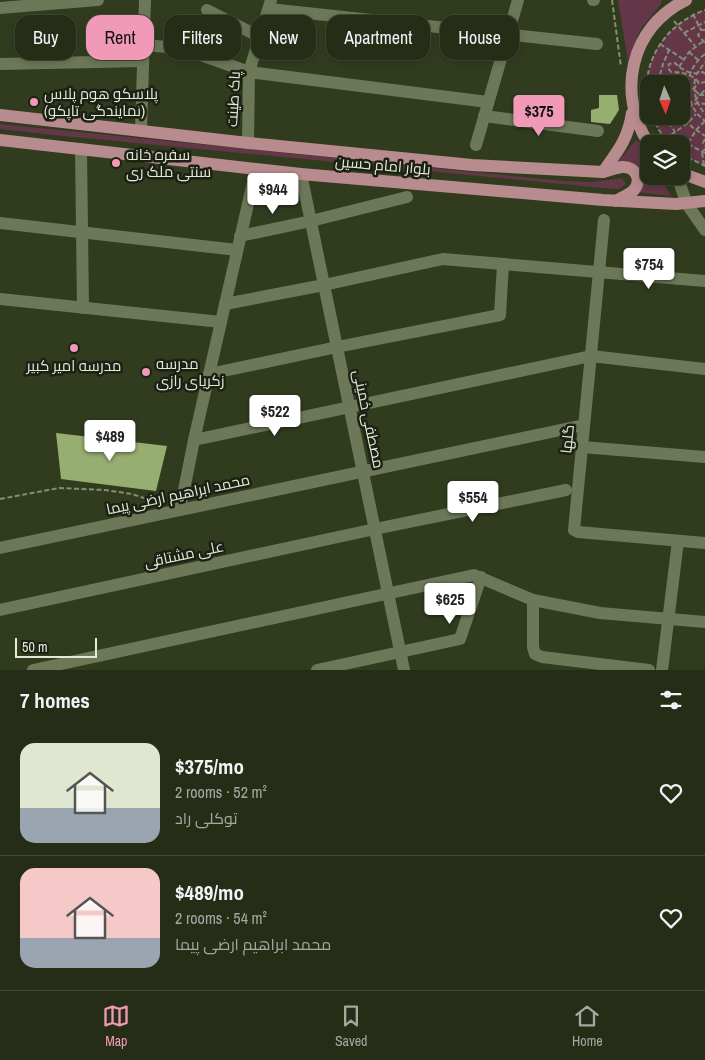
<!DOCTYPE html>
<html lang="en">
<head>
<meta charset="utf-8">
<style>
	body { margin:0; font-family:"Archivo Narrow",Cairo,sans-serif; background:#313924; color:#f1f3f6; height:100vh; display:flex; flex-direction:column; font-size:19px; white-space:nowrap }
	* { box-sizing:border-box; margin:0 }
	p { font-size:16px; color:#a3a8a1 }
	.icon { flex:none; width:28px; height:28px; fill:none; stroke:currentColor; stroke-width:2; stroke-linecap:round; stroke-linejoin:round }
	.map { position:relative; height:670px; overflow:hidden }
	.panel { display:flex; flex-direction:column; background:#252d17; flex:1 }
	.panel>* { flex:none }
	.guide { position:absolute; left:15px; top:15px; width:675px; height:45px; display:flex; gap:10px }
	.needle { width:32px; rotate:177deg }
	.controls { position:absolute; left:640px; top:75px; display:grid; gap:10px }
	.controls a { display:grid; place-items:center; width:50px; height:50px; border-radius:10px; background:#252d17; box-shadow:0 2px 8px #0003,0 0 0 1px #424936; font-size:25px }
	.scale { position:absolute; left:15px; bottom:12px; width:82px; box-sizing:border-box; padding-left:5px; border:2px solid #e3ead8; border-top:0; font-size:14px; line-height:18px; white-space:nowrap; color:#e3ead8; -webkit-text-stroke:4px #1c2114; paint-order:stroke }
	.price { position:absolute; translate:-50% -42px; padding:0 11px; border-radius:5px; background:#fff; color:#222; font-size:16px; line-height:32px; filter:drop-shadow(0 1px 2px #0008) }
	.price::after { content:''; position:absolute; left:50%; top:30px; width:15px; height:11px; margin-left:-8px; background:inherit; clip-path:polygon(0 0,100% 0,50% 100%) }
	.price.active { background:#f09ab7; color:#111 }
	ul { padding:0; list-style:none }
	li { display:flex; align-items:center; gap:15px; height:125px; padding:0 20px }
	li+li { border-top:1px solid #424936 }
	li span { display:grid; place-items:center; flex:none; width:140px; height:100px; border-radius:15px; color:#555 }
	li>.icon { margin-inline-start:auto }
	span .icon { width:60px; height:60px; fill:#fffc; stroke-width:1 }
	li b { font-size:21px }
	h2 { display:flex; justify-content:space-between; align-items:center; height:60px; padding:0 20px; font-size:21px }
	.tag { padding:0 18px; border-radius:15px; background:#252d17; box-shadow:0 2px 8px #0003,0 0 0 1px #424936; font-size:18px; line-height:45px }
	.tag.active { background:#f09ab7; color:#111 }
	.dock { display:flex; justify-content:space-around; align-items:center; height:70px; border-top:1px solid #424936; background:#252d17; font-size:14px; color:#a3a8a1 }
	.dock a { display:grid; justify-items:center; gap:2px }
	.dock .active { color:#f09ab7 }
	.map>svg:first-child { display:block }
	.green { fill:#633747 }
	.building { fill:#97ae71 }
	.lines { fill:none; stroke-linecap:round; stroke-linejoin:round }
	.path { stroke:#858e76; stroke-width:2; stroke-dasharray:5 2.5; stroke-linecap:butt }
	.street { stroke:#6c7858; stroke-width:12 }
	.secondary { stroke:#6c7858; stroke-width:12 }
	.primary { stroke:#b88c8f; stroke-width:12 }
	.poi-dot { fill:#f09ab7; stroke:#1c2114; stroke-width:2 }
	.labels { text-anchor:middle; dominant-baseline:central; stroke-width:5; stroke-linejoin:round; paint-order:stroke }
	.poi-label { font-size:15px; fill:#e3ead8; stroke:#1c2114; text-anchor:start }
	.street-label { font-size:15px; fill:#e3ead8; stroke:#1c2114 }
</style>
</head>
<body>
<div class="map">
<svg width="705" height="670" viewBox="0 0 705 670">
	<rect width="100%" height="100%" fill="#313c1f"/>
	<g class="green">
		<path d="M618,0h44l-1,4 -21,26 -12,31z"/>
		<path d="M705,10v156l-24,-12v-10h-12l-10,-14 -7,-14h29v-32h-32v21c-10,-43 16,-81 56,-95z"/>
		<path d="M0,124l563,57 30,1 29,-4 4,6 -7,5h-5l-561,-54 -53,-6z"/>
		<path d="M636,140l3,2 10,18v16h10l12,20 -36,-4 8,-13c-1,-15 -13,-18 -26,-16z"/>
	</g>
	<g class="building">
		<path d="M599,95h18l2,15 -9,14 -19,-2v-12l8,-2z"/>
		<path d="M56,433l111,13 -11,45 -95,-12z"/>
	</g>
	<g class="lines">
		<g class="path">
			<path d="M612,0l9,67"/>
			<path d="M693,14l8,16"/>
			<path d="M674,21l21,25"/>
			<path d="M705,30h-4l-3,5 7,8"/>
			<path d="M684,33l21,-11"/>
			<path d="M660,44l23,15"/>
			<path d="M689,52l9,8"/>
			<path d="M705,54c-23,18 -23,49 0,67"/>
			<path d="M679,67l10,-15 16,-12"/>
			<path d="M705,74l-2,-2c-11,4 -21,-2 -28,-9l-6,1 -1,4 3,4c10,0 22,2 28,11l6,-1"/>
			<path d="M696,75l9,-13"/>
			<path d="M695,79c-2,14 1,24 10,35"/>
			<path d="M647,81l27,3"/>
			<path d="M658,82l5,-18 6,-14"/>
			<path d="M675,84l3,-13"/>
			<path d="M677,84l10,-1"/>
			<path d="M699,94l-6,-5 6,-6"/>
			<path d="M701,94l4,-4"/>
			<path d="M681,95h7"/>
			<path d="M649,105c-10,-43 17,-81 56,-95"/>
			<path d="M681,107l15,-7 3,-5h6"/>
			<path d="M681,111l16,-8 8,1"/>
			<path d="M681,113l11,14 13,9"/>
			<path d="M652,116l7,14 10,14"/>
			<path d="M665,116l10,16"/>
			<path d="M673,116h4"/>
			<path d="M665,139l23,-16 8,-9"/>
			<path d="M705,139l-2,4 2,3"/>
			<path d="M688,144l17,9"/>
			<path d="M681,154l24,12"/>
			<path d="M681,156l15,-26 9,-9"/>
			<path d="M704,165l-2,-13 3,-3"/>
			<path d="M0,499l59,-11 46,2 27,4 24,8"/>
		</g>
		<g class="street">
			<path d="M593,0h1"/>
			<path d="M0,8l98,-8"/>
			<path d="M269,9l328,35"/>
			<path d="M207,10l53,27"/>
			<path d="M143,45l37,3"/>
			<path d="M198,54l51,18 239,30"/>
			<path d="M0,64l143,-3"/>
			<path d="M484,116l114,15"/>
			<path d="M141,131l4,-131"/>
			<path d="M476,145l42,-145"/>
			<path d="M81,149l2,159"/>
			<path d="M0,223l237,27"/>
			<path d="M240,236l71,-15 96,-24"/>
			<path d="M0,299l221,23"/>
			<path d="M225,304l99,-19 119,-26 262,22"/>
			<path d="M209,374l128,-27 163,-32 3,-51"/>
			<path d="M194,440l397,-84 114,13"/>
			<path d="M582,447l123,10"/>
			<path d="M180,510l14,-70 62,-271"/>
			<path d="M0,548l584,-123"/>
			<path d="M533,600v47l2,7 7,3 107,13"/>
			<path d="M0,610l375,-81 191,-39"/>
			<path d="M33,670l441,-95 59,25 67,13 105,9"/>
			<path d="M317,670l143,-31 21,-62"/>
			<path d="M662,670l16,-129"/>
		</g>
		<g class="secondary">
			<path d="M248,143l1,-71 22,-72"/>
			<path d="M301,174l103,496"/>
			<path d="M677,176l10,28 18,26"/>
			<path d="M604,220l-30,310 4,2 127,11"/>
		</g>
		<g class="primary">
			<path d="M0,115l248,28 224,22 131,7c6,-2 13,-4 19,-5 14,-1 21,14 11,24 -5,4 -12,7 -17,10"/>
			<path d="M0,140l301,34 302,26 73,4 29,-3"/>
			<path d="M649,144c-33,-50 -19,-117 37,-144"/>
			<path d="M603,172c15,-21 25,-33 29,-59"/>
			<path d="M681,173l24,9"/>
		</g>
	</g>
	<g class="poi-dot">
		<circle cx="34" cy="102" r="5"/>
		<circle cx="116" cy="163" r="5"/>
		<circle cx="74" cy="348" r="5"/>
		<circle cx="146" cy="372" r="5"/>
	</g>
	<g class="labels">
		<g class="poi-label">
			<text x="44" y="93">پلاسکو هوم پلاس<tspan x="44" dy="17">(نمایندگی تاپکو)</tspan></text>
			<text x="126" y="154">سفره خانه<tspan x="126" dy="17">سنتی ملک ری</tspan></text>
			<text x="156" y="363">مدرسه<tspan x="156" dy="17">زکریای رازی</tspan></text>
			<text x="74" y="365" text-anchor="middle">مدرسه امیر کبیر</text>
		</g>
		<g class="street-label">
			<text transform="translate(233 99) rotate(-87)">پاک طینت</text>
			<text transform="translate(383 165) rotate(5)">بلوار امام حسین</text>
			<text transform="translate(369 419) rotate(78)">مصطفی خمینی</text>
			<text transform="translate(567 439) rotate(-84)">گلها</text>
			<text transform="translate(178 494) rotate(-12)">محمد ابراهیم ارضی پیما</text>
			<text transform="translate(184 554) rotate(-12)">علی مشتاقی</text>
		</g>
	</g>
</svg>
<div class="controls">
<a><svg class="needle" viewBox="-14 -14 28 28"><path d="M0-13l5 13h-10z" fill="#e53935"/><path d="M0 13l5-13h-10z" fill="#a3a8a1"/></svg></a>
<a><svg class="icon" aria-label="layers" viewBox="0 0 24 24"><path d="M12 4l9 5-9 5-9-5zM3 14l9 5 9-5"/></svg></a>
</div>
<div class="scale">50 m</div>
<b class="price active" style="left:539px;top:137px">$375</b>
<b class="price" style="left:273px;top:215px">$944</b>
<b class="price" style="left:649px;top:290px">$754</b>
<b class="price" style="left:275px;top:437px">$522</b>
<b class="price" style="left:110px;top:462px">$489</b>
<b class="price" style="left:473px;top:523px">$554</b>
<b class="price" style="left:450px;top:625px">$625</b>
<div class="guide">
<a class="tag">Buy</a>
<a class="tag active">Rent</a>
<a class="tag">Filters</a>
<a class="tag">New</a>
<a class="tag">Apartment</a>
<a class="tag">House</a>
</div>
</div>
<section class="panel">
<h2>7 homes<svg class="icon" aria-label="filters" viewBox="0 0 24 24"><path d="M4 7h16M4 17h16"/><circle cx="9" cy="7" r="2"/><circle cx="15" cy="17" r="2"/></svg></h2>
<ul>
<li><span style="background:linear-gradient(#dfe7d0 65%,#9aa5b1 0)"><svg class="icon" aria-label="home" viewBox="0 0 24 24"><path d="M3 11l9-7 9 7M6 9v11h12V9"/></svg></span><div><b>$375/mo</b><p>2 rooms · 52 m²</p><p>توکلی راد</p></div><svg class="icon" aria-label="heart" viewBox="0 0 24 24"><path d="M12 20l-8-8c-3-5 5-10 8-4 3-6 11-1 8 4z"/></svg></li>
<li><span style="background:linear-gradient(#f6c9c9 70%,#9aa5b1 0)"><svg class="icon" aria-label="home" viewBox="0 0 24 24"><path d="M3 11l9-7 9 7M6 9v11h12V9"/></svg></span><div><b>$489/mo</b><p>2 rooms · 54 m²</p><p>محمد ابراهیم ارضی پیما</p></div><svg class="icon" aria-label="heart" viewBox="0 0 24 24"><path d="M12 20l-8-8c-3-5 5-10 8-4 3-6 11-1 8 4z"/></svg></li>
</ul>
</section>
<nav class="dock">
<a class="active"><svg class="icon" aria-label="map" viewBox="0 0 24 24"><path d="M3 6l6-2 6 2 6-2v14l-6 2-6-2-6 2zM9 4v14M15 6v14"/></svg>Map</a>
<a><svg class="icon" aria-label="saved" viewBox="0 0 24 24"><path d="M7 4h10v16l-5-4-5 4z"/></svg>Saved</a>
<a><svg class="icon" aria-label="home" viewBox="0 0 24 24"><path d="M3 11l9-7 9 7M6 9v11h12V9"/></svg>Home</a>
</nav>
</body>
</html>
